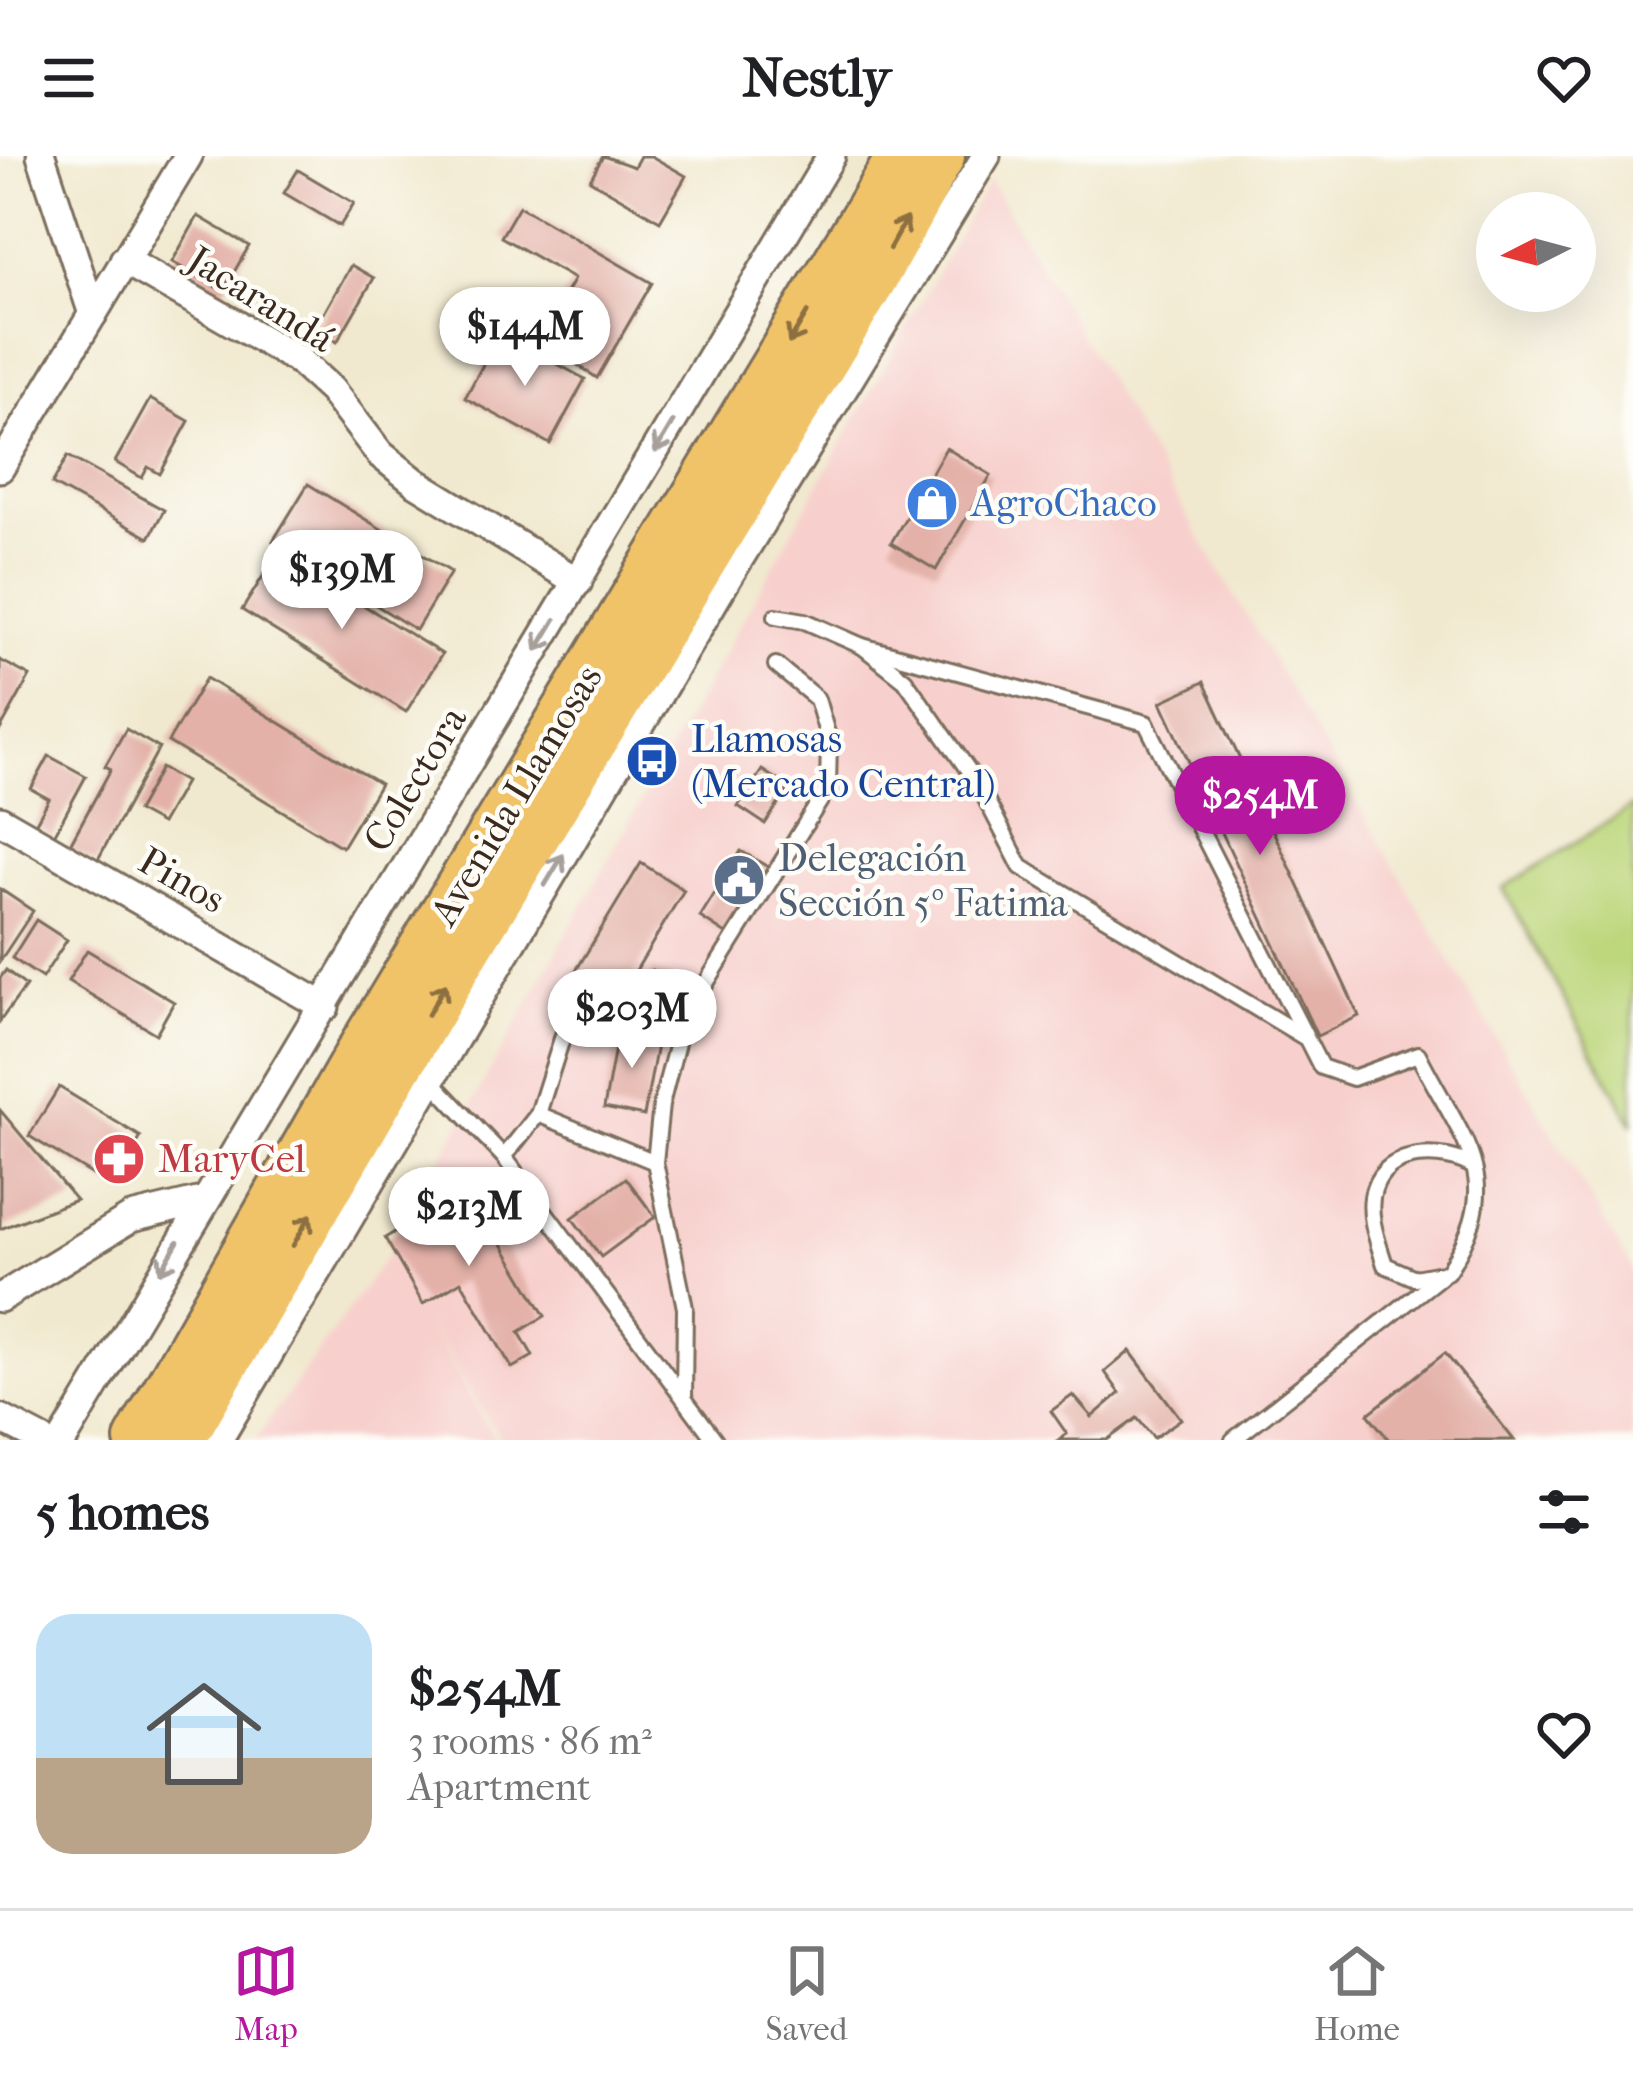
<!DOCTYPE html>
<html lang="en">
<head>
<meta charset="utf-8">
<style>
	body { margin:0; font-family:"IM FELL French Canon",serif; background:#f6f6f6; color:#202124; height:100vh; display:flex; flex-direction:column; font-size:45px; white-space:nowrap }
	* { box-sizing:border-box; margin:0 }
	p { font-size:39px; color:#757577 }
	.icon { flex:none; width:66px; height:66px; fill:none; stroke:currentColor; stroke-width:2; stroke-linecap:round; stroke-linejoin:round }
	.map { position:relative; height:1284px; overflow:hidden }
	.side { display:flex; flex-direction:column; background:#fff; flex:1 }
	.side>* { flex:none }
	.needle { width:78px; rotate:264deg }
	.buttons { position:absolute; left:1476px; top:36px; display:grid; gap:24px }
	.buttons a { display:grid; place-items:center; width:120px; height:120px; border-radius:50%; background:#fff; box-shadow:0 12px 48px #0002; font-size:60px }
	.price { position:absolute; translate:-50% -102px; padding:0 27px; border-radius:42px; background:#fff; color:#222; font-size:39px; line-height:78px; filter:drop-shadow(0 3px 6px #0008) }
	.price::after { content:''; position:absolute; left:50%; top:72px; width:36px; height:27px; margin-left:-18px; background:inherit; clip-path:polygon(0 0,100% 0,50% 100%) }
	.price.selected { background:#b5179e; color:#fff }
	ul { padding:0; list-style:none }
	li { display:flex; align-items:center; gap:36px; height:300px; padding:0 36px }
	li+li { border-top:3px solid #e0e0e0 }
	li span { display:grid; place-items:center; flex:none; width:336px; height:240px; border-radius:36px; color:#555 }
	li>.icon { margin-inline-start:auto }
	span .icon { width:144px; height:144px; fill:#fffc; stroke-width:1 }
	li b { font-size:51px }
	h2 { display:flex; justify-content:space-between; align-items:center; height:144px; padding:0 36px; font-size:51px }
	header { display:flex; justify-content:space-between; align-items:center; height:156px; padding:0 36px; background:#fff; font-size:54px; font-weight:700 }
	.dock { display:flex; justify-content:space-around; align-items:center; height:168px; border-top:3px solid #e0e0e0; background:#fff; font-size:33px; color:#757577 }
	.dock a { display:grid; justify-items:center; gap:6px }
	.dock .selected { color:#b5179e }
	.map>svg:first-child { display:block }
	.built { fill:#f7d0cd }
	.green { fill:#bdd77d; stroke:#7c804e; stroke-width:3 }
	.building { fill:#e3b1a8 }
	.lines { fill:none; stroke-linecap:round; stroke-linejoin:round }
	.lane-casing { stroke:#7b6d5c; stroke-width:20 }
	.street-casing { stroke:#7b6d5c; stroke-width:33 }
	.highway-casing { stroke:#7b6d5c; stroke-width:54 }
	.lane { stroke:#fff; stroke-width:14 }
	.street { stroke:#fff; stroke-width:27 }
	.highway { stroke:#f1c369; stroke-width:48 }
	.oneway { stroke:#8d6f40 }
	.oneway2 { stroke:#a79f9a }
	.labels { text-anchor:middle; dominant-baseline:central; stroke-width:9; stroke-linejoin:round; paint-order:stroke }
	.street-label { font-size:39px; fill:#3b2a1e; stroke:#fdfcf7 }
	.shop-label { font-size:39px; fill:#366cbe; stroke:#fdfcf7; text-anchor:start }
	.transit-label { font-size:39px; fill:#164399; stroke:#fdfcf7; text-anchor:start }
	.service-label { font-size:39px; fill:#4e5e75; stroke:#fdfcf7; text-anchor:start }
	.health-label { font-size:39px; fill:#be3a42; stroke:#fdfcf7; text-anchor:start }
</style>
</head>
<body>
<header><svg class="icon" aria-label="menu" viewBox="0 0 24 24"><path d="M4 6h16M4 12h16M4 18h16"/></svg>Nestly<svg class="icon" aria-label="heart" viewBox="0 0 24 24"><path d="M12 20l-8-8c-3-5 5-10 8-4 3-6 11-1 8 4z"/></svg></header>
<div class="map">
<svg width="1633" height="1284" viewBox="0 0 1633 1284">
	<rect width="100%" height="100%" fill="#fdfcf7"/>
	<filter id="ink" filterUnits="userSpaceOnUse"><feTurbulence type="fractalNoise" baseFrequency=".00833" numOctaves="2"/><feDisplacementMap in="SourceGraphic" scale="24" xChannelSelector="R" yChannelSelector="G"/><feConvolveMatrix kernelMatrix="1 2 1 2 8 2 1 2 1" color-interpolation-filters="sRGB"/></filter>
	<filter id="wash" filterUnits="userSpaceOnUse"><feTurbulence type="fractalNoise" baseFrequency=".004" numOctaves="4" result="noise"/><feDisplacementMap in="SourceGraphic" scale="48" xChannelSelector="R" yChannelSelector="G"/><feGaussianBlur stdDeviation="2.7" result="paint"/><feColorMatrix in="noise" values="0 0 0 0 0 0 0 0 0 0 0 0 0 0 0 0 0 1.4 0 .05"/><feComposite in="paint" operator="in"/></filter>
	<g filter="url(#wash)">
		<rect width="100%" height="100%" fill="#f1e9cf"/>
		<path class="built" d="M989,24l644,1090v170h-1132l-76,-122 70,122h-240l132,-185z"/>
		<path class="green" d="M1633,650v319l-130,-237z"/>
		<g id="blocks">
			<g class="building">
				<path d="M603,0l31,11 6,-11h11l35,20 -26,45 -70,-41z"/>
				<path d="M298,14l56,33 -14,23 -56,-33z"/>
				<path d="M519,50l133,77 -55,95 -58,-39 35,-60 -73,-42z"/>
				<path d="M198,60l51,30 -26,45 -51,-29z"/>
				<path d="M351,109l23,13 -37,64 -22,-13z"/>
				<path d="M500,177l85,46 -35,65 -85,-46z"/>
				<path d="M150,243l39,22 -29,53 -12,-7 -6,11 -27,-16z"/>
				<path d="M946,292l45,27 -55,95 -45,-27z"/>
				<path d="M68,300l96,54 -15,28 -97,-54z"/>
				<path d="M308,328l143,88 -35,58 -143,-89z"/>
				<path d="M278,396l164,102 -36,58 -164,-102z"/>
				<path d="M0,504l30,16 -30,54z"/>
				<path d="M206,522l174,106 -38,63 -174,-105z"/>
				<path d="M1204,526l155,334 -42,20 -156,-334z"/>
				<path d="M126,573l33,19 -63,115 -28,-15 43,-79 -6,-3z"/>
				<path d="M49,600l37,20 -33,61 -19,-11 15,-27 -18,-10z"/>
				<path d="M161,612l24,14 -24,42 -24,-13z"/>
				<path d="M762,614l27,18 -24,36 -27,-18z"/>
				<path d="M741,695l27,16 -42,67 -26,-17z"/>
				<path d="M641,707l43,27 -83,139 -44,-27z"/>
				<path d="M0,733l33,22 -33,50z"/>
				<path d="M36,764l31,20 -25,38 -30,-20z"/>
				<path d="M87,794l87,52 -18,32 -88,-53z"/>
				<path d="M6,814l20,16 -26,35v-43z"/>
				<path d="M652,814l20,9 -18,47 -21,-8z"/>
				<path d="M619,870l40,8 -15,82 -40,-8z"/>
				<path d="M59,931l82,50 -30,49 -82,-50z"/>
				<path d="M0,954l76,90 -76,29z"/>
				<path d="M626,1022l29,39 -54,40 -29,-39z"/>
				<path d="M468,1031l77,129 -26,16 14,24 -21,12 -51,-87 -38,23 -38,-66z"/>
				<path d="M1130,1195l51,68 -27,19 -17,-20 -30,22h-49l9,-6 -16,-23 22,-16 19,22 28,-24 -15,-21z"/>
				<path d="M1445,1197l69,87h-125l-21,-26z"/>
			</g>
		</g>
	</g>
	<g filter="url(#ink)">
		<use href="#blocks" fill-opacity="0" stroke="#7b6d5c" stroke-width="3"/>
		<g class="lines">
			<g class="lane-casing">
				<g id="lane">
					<path d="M776,460l29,5 57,25 43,34 73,104 43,83 283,170"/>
					<path d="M862,490l284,77 175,344 32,11 65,-24c45,90 91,124 29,218l-32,6 -30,-13c-7,-23 -19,-52 -11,-76 13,-41 71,-40 100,-22"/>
					<path d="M430,923l74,78 211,283"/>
					<path d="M538,958l117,48"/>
					<path d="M504,1001l34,-43 28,-88"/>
					<path d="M684,1242l1,-90 -30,-146 6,-57 18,-70 19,-39 130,-208 1,-48 -12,-41 -41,-34"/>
					<path d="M1233,1284l208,-164"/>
				</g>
			</g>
			<g class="street-casing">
				<g id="street">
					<path d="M41,0l52,158"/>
					<path d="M124,104l174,100 33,30 49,64 35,28 163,100"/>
					<path d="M0,312l188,-312"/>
					<path d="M0,664l325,187"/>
					<path d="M0,1142l131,-80 71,-17"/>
					<path d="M0,1262l42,22"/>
					<path d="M63,1284l768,-1284"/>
					<path d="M218,1284l510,-863 258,-421"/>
				</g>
			</g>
			<g class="highway-casing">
				<g id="highway">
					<path d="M139,1284l220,-385 543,-899"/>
					<path d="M180,1284l286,-490 402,-663 72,-131"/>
				</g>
			</g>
			<use href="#lane" class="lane"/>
			<use href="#street" class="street"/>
			<use href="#highway" class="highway"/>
		</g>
		<defs><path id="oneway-shaft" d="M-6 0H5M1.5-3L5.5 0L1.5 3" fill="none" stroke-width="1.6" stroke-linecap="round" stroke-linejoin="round" transform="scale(3)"/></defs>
		<g class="oneway">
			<use href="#oneway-shaft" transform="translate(898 77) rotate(-61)"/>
			<use href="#oneway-shaft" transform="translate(798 172) rotate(121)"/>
			<use href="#oneway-shaft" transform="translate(437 843) rotate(-60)"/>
			<use href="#oneway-shaft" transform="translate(302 1074) rotate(-60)"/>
		</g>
		<g class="oneway2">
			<use href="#oneway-shaft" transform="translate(664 281) rotate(121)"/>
			<use href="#oneway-shaft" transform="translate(546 479) rotate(121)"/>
			<use href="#oneway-shaft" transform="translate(554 714) rotate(-59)"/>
			<use href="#oneway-shaft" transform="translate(169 1101) rotate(120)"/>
		</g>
	</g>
	<defs>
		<g id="shop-disc" transform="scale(2.7)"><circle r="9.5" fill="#3f7fe0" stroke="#fdfcf7"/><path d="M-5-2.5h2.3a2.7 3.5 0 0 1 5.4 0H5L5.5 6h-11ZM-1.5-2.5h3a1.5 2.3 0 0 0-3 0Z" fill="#fff"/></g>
		<g id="bus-disc" transform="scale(2.7)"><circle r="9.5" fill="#1a4fb4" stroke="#fdfcf7"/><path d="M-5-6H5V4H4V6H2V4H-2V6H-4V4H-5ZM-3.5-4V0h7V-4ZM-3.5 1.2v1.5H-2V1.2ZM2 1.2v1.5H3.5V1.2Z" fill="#fff"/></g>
		<g id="civic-disc" transform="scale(2.7)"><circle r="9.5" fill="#5c6f8a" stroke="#fdfcf7"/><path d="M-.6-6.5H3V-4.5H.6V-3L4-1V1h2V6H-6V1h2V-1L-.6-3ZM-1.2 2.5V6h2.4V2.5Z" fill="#fff"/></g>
		<g id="pharmacy-disc" transform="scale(2.7)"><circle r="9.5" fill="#e0444e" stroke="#fdfcf7"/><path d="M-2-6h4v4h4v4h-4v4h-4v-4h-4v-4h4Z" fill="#fff"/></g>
	</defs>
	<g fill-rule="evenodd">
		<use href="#shop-disc" x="932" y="347"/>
		<use href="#bus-disc" x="652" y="605"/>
		<use href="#civic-disc" x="739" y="724"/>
		<use href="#pharmacy-disc" x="119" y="1003"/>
	</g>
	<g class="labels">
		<g class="street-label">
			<text transform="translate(261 143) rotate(32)">Jacarandá</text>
			<text transform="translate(415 623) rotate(-59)">Colectora</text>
			<text transform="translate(516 639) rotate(-59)">Avenida Llamosas</text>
			<text transform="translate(182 724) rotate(30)">Pinos</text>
		</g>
		<g class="shop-label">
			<text x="971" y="347">AgroChaco</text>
		</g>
		<g class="transit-label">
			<text x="691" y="583">Llamosas<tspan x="691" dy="45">(Mercado Central)</tspan></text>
		</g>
		<g class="service-label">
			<text x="778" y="702">Delegación<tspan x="778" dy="45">Sección 5º Fatima</tspan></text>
		</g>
		<g class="health-label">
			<text x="158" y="1003">MaryCel</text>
		</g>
	</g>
</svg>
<div class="buttons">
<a><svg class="needle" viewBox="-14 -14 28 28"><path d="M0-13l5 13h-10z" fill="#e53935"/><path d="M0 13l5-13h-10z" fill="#757577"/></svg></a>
</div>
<b class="price" style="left:525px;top:233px">$144M</b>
<b class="price" style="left:342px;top:476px">$139M</b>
<b class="price selected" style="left:1260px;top:702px">$254M</b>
<b class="price" style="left:632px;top:915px">$203M</b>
<b class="price" style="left:469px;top:1113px">$213M</b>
</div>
<section class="side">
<h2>5 homes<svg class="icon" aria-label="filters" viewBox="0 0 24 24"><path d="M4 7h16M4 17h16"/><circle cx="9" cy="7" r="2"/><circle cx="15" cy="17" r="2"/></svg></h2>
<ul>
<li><span style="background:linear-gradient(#bfe0f5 60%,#b9a48a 0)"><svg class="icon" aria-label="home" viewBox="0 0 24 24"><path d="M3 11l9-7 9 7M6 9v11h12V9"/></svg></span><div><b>$254M</b><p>3 rooms · 86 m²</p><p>Apartment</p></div><svg class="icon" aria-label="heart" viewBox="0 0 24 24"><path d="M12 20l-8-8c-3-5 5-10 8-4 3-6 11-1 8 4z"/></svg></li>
</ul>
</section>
<nav class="dock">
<a class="selected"><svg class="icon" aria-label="map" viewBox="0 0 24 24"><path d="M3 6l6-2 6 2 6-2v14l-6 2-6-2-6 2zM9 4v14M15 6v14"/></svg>Map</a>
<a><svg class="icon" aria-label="saved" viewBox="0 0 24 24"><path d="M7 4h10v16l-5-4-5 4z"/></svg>Saved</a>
<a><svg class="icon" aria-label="home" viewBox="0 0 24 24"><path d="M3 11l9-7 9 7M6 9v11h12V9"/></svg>Home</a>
</nav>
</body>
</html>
